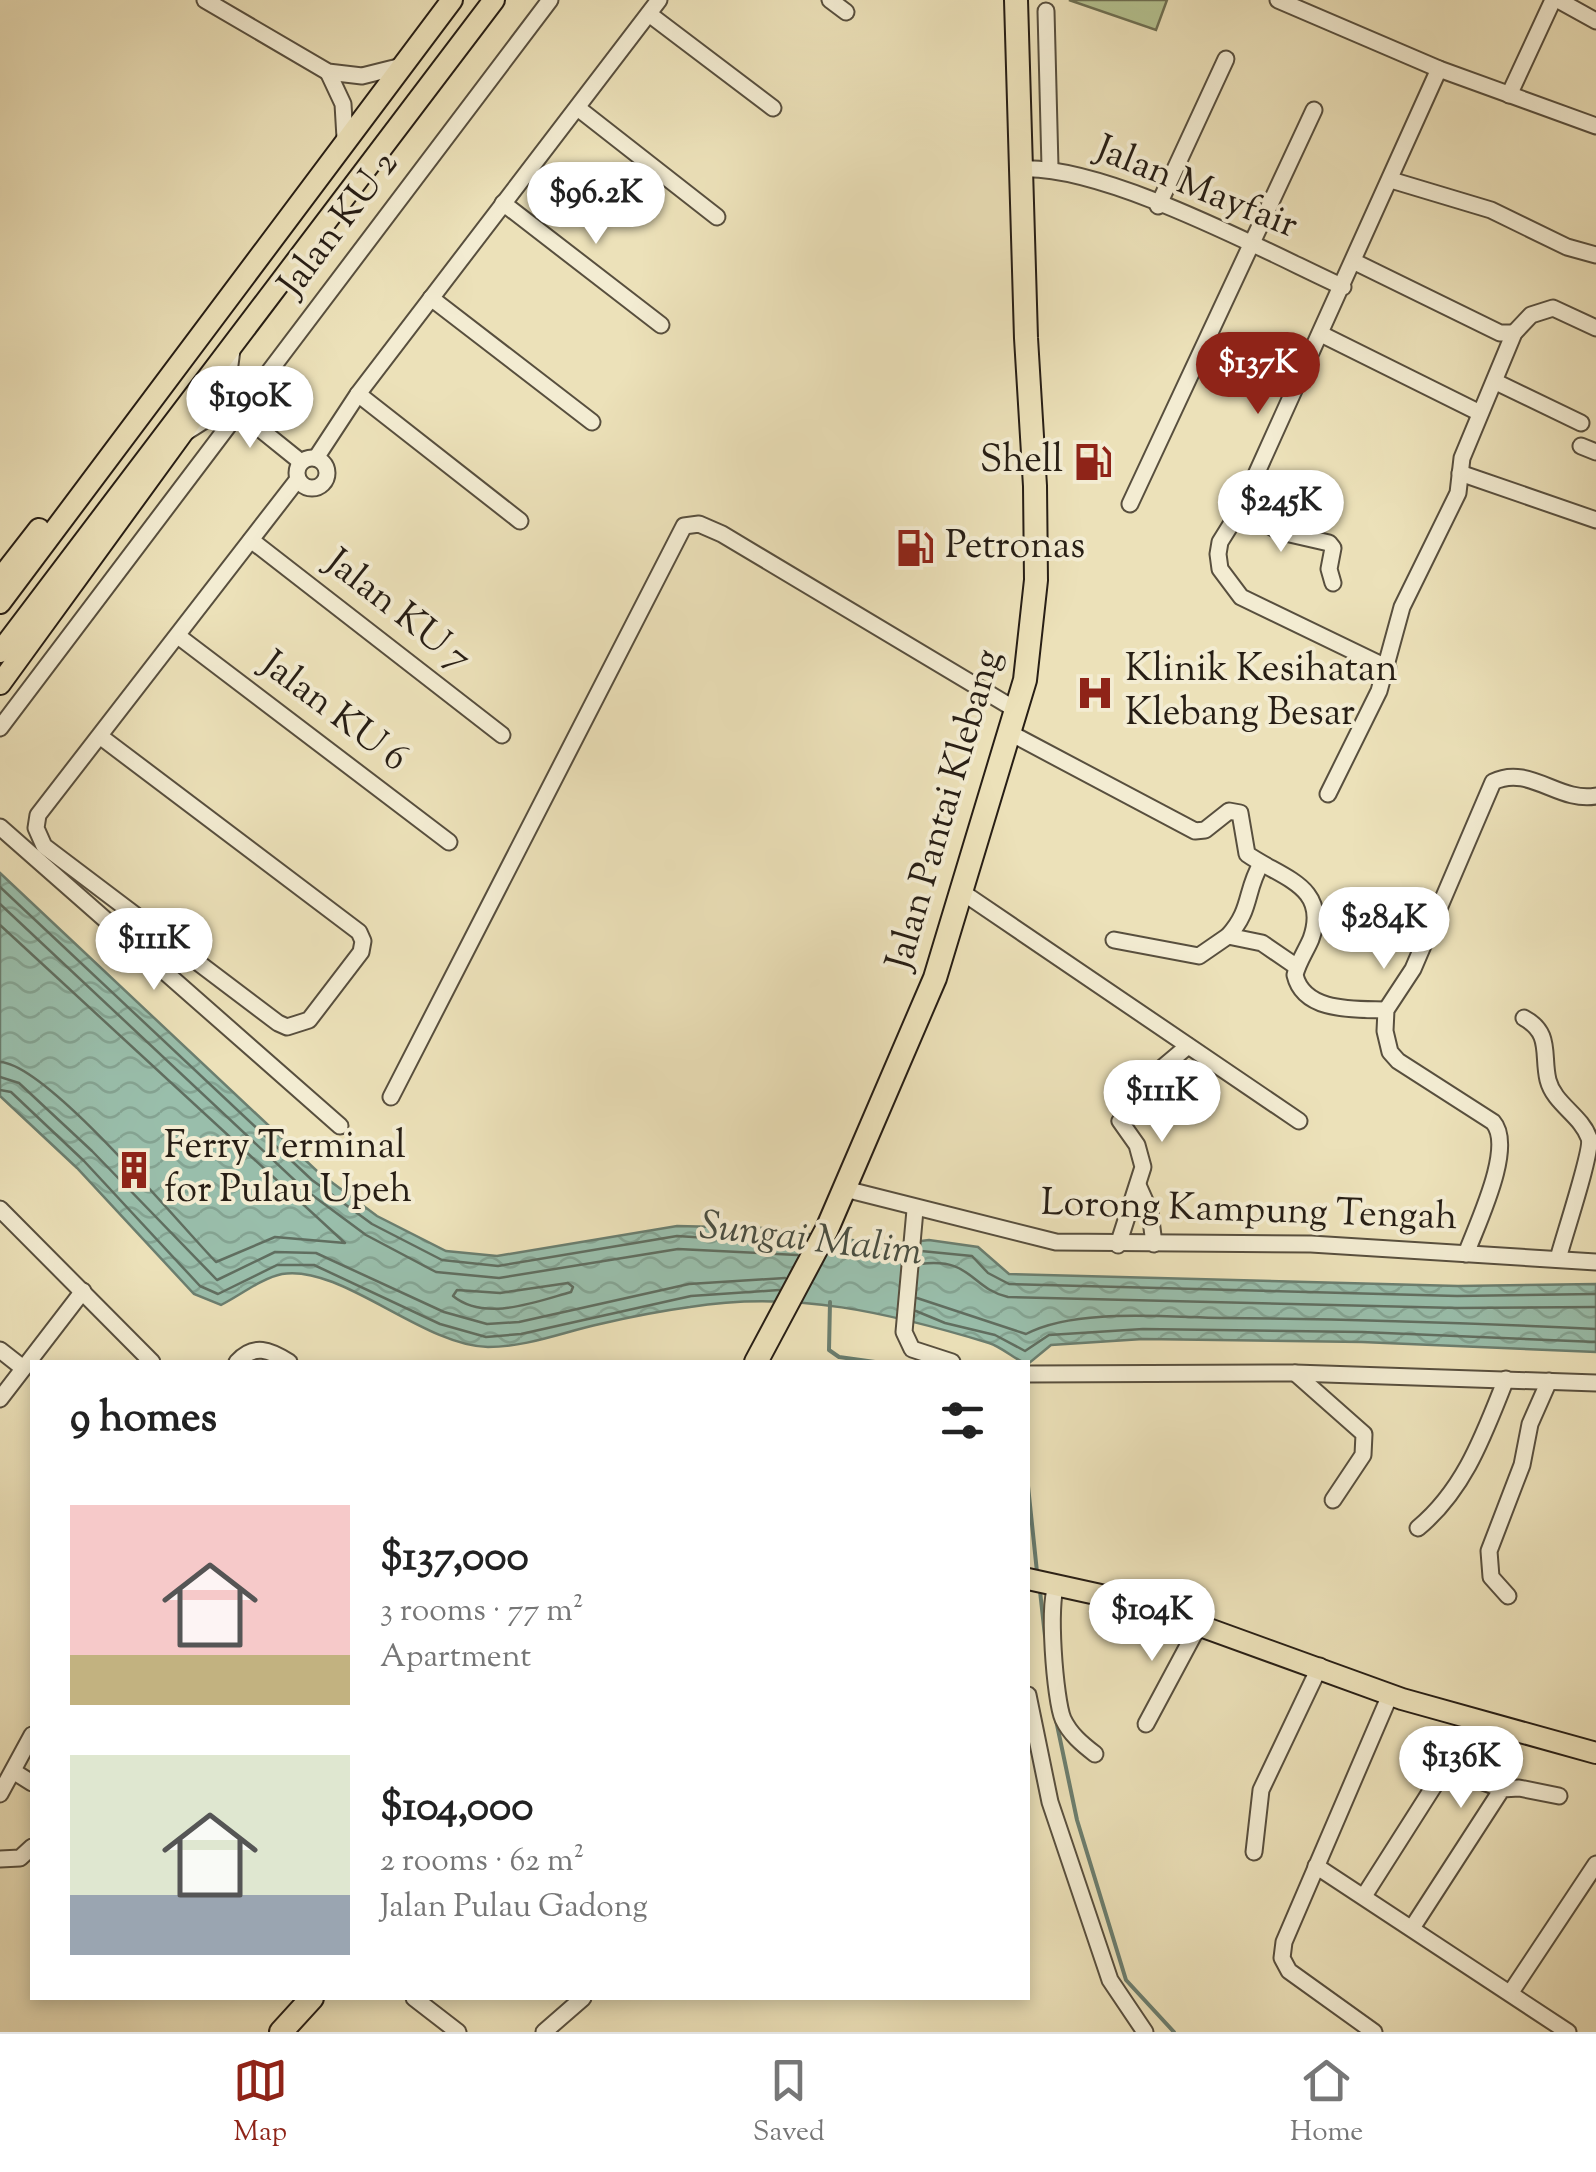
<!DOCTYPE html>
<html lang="en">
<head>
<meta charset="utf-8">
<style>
	body { margin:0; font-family:"Sorts Mill Goudy",serif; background:#f2f2f2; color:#222; height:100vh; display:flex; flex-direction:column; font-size:38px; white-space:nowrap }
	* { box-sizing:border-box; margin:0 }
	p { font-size:32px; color:#767676 }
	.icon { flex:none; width:55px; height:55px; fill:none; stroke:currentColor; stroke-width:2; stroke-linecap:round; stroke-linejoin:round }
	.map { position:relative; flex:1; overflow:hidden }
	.details { position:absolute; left:30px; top:1360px; width:1000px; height:640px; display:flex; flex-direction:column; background:#fff; border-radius:0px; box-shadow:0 5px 15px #0003 }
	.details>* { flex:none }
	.price { position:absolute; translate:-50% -85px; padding:0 22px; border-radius:35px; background:#fff; color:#222; font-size:32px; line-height:65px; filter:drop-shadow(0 2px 5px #0008) }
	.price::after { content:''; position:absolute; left:50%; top:60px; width:30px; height:22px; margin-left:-15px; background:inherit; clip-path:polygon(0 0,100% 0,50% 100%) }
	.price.selected { background:#8f2418; color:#fff }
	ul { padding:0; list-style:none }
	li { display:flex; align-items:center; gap:30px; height:250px; padding:0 40px }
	li span { display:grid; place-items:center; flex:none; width:280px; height:200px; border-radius:0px; color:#555 }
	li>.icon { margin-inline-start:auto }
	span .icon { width:120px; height:120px; fill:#fffc; stroke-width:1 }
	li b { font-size:42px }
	h2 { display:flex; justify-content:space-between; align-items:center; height:120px; padding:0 40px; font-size:42px }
	.menu { display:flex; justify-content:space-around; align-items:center; height:140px; border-top:2px solid #e0e0e0; background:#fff; font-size:28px; color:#767676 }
	.menu a { display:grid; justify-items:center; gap:5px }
	.menu .selected { color:#8f2418 }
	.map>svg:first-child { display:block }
	.grass { fill:#b5c391; stroke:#6e7053; stroke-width:2.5 }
	.water { fill:url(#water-waves); stroke:#6b7e6f; stroke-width:2.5 }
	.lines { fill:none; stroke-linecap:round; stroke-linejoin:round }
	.shore { stroke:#606e60; stroke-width:2.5 }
	.stream { stroke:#6b7e6f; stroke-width:4 }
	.minor-casing { stroke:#584f3e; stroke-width:19 }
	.major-casing { stroke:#271e15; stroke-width:24 }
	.highway-casing { stroke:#271e15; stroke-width:26 }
	.minor { stroke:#f3ecd2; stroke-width:15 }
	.major { stroke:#ece1b9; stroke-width:20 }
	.highway { stroke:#ece1b9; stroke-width:22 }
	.labels { text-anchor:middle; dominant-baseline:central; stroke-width:8; stroke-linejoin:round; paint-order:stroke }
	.street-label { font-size:38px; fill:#271e15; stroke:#f3ecd2 }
	.poi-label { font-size:38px; fill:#271e15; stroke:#f3ecd2; text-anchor:start }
	.water-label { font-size:40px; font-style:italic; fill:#494e42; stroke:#f3ecd2 }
</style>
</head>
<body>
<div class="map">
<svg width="1596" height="2032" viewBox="0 0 1596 2032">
	<defs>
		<pattern id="water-waves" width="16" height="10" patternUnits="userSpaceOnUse" patternTransform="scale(2.5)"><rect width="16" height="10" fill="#99beab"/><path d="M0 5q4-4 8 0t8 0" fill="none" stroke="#84a392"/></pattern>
	</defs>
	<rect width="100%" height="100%" fill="#ece1b9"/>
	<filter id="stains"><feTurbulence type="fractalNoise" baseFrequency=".002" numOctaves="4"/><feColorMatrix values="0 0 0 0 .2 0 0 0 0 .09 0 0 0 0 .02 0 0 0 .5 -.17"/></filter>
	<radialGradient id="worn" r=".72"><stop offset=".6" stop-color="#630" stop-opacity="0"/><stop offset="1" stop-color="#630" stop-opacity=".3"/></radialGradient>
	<path class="grass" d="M1069,0h98l-11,30z"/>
	<path class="water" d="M0,873l318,299 59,44 69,35 51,5 180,-30 89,2 122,17 41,-5 49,7 31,27 449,12 138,-2v68l-234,-10 -219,-3 -92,6 -23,19c-12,-3 -24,-16 -39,-21 -99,-30 -194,-53 -299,-36 -30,4 -60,10 -90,17 -37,8 -73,23 -112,23 -65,-1 -147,-83 -206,-73 -20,4 -43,22 -61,31l-27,-11 -117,-126 -77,-72z"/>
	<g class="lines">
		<g class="shore">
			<path d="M0,887l312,293 60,44 70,36 56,6 179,-30 127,8"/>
			<path d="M0,904l304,285 62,46 70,37 63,6 179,-29 119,6"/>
			<path d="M0,925l345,318 -70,-6 -59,25c-38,-39 -169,-198 -216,-200"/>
			<path d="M0,1077l19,6 73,68 125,129 58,-28 41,1 128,59 43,12 32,-2 170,-38 96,-6"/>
			<path d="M0,1090l11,2 73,69 116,125 18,8 59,-29h37l126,59 46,13 35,-3 170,-38 88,-6"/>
			<path d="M921,1251l51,5 16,17 21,11 448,12 139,-2"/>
			<path d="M920,1264c52,-7 50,24 88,33l449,11 139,-1"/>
			<path d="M568,1283l5,4 -2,5c-36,10 -86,30 -118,4l4,-6 43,3z"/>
			<path d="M917,1298l109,36c49,-26 137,-17 195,-16 125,1 250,5 375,11"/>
			<path d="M916,1311l29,12 50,12 30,16 24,-16 94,-6 219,3 234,10"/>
		</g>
		<g class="stream">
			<path d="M830,1302l-1,48 10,7 36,5"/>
			<path d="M1028,1486l9,86"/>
			<path d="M1040,1591l5,45"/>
			<path d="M1056,1720l21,100 49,160 48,52"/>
		</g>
		<g class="minor-casing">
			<g id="minor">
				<path d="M205,0l123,72 34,4 36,-9"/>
				<path d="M830,0l16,12"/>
				<path d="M1278,0l161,69 157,57"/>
				<path d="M1558,0l38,21"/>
				<path d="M1046,11l4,156"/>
				<path d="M649,14l124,94"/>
				<path d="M328,72l15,32 2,34"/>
				<path d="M1509,95l44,-95"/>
				<path d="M579,109l138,108"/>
				<path d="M1020,169c83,-5 243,81 323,118"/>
				<path d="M1391,180l100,30 76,37 29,8"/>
				<path d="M503,203l158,122"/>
				<path d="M1158,206l68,-147"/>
				<path d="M1355,262l145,71h14"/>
				<path d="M431,298l161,124"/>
				<path d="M1321,334l159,79"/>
				<path d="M232,350l-6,44 13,18 62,50"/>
				<path d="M1496,382l85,41"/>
				<path d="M358,394l162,127"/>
				<path d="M188,431l22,-14 29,-5"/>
				<path d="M1581,446l15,6"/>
				<circle cx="312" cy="473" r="15"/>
				<path d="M316,458l42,-64 301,-394"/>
				<path d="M1460,473l136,47"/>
				<path d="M1130,504l184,-394"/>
				<path d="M1240,510l41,22 48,11 4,5 -4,21 4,14"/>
				<path d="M251,540l251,195"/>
				<path d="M178,636l271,206"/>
				<path d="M1388,668l-147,-71 -21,-28 -2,-15 2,-12 20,-32 199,-441"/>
				<path d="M0,728l550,-728"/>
				<path d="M1012,734l183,97 10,-1 24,-19 11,2 7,41c34,24 83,32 64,85 -5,12 -13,23 -16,36 9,38 61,34 91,35"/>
				<path d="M101,737l258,195 4,9 -2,11 -52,68 -22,7 -9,-4 -234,-177 -8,-18 2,-13 260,-336"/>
				<path d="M1328,794l51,-103 23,-84 56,-114 4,-35 52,-125 17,-18 22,-7 43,20"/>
				<path d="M0,827l340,299"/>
				<path d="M962,892l337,229"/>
				<path d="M1228,936c24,-26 17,-45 33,-72"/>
				<path d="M1114,940l85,16 29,-20 34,7 35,24"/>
				<path d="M1524,1018c28,15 18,37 24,62 6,24 33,35 41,58 4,12 -26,101 -31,121"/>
				<path d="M391,1097l293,-571 15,-2 23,10 296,177"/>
				<path d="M1138,1185l12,27 4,32"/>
				<path d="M845,1189l211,53 255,2 285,18"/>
				<path d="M0,1209l152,153"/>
				<path d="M915,1210l-11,122 8,17 40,13"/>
				<path d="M1118,1245l25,-78 -6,-22 -17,-24 36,-48 32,-27"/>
				<path d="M1466,1254c11,-30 49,-107 27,-132l-95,-61 -8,-9 -5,-21 1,-21 27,-41 80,-187c36,-18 66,21 103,14"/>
				<path d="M0,1350l23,18"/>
				<path d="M237,1362c17,-19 33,-12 52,0"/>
				<path d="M1295,1373l69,61 -1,21 -30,45"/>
				<path d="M1028,1374l267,-1 301,10"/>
				<path d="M0,1399l83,-108"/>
				<path d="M1418,1528c47,-39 66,-94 88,-149"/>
				<path d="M1057,1585c-10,14 -2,116 6,134 7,15 19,25 32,35"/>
				<path d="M1508,1596l-17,-19 -2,-26 33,-86 8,-41 19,-43"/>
				<path d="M1028,1695l22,107 60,178 35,52"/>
				<path d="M1146,1724l53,-99"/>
				<path d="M13,1771l19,12"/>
				<path d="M0,1794l32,-59"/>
				<path d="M1254,1852l7,-62 59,-124"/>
				<path d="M0,1859l20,-1 12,-11"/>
				<path d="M1316,1866l252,166"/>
				<path d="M1364,1896l77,-121 21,-1 40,15"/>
				<path d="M1412,1928l90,-139 17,-1 40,8"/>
				<path d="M1511,1992l85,-128"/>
				<path d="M414,1998l44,34"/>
				<path d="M544,2032l39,-34"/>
				<path d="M1374,2032l-85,-61 -7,-13 2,-16 106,-247"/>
			</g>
		</g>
		<g class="major-casing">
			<g id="major">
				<path d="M0,579l39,-50"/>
				<path d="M0,603l452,-603"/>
				<path d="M0,652l494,-652"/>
				<path d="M0,684l194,-267"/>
				<path d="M1028,1579l109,24 265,96 194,54"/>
			</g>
		</g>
		<g class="highway-casing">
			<g id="highway">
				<path d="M756,1362l71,-133 108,-251 90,-298 11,-100 -1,-94 -9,-148 -10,-338"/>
				<path d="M281,2032l31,-34"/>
			</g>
		</g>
		<use href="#minor" class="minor"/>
		<use href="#major" class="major"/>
		<use href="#highway" class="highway"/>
	</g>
	<defs>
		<g id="fuel-bare" transform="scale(3)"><path d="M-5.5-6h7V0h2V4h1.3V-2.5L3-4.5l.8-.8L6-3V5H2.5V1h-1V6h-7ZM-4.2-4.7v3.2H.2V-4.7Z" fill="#8f2418" stroke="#f3ecd2" stroke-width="2.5" paint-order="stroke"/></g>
		<g id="hospital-bare" transform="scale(3)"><path d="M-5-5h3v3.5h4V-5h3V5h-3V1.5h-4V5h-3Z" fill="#8f2418" stroke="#f3ecd2" stroke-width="2.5" paint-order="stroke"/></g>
		<g id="building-bare" transform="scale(3)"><path d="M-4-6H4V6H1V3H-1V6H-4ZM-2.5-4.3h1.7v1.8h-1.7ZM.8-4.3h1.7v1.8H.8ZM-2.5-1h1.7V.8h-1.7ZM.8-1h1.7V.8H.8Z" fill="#8f2418" stroke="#f3ecd2" stroke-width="2.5" paint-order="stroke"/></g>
	</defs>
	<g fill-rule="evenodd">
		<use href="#fuel-bare" x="1093" y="462"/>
		<use href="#fuel-bare" x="915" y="548"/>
		<use href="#hospital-bare" x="1095" y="693"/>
		<use href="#building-bare" x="134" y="1170"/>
	</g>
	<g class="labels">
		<g class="street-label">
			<text transform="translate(1196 189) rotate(22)">Jalan Mayfair</text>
			<text transform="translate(340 225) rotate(-53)">Jalan KU 2</text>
			<text transform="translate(397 612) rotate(38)">Jalan KU 7</text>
			<text transform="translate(333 713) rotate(37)">Jalan KU 6</text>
			<text transform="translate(946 810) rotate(-74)">Jalan Pantai Klebang</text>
			<text transform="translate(1249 1212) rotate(2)">Lorong Kampung Tengah</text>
		</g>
		<g class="poi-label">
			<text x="1063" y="462" text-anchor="end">Shell</text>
			<text x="945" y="548">Petronas</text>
			<text x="1125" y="671">Klinik Kesihatan<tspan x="1125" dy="44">Klebang Besar</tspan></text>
			<text x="164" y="1148">Ferry Terminal<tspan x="164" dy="44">for Pulau Upeh</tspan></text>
		</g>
		<g class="water-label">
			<text transform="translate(811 1241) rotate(7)">Sungai Malim</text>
		</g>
	</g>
	<rect width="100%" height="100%" filter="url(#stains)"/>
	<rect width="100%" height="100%" fill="url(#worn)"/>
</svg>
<b class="price" style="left:596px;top:247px">$96.2K</b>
<b class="price selected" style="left:1258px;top:417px">$137K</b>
<b class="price" style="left:250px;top:451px">$190K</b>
<b class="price" style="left:1281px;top:555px">$245K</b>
<b class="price" style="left:1384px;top:972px">$284K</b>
<b class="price" style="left:154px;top:993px">$111K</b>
<b class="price" style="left:1162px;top:1145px">$111K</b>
<b class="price" style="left:1152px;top:1664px">$104K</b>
<b class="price" style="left:1461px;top:1811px">$136K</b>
<section class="details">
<h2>9 homes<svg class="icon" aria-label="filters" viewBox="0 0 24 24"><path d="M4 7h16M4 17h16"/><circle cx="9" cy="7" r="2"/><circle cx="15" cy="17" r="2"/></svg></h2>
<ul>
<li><span style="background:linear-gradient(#f6c9c9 75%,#c2b280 0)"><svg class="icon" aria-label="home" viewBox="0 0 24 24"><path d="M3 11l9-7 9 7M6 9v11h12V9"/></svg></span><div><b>$137,000</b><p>3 rooms · 77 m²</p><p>Apartment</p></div></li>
<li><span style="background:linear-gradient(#dfe7d0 70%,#9aa5b1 0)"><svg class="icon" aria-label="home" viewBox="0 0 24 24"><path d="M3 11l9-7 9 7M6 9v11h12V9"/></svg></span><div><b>$104,000</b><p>2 rooms · 62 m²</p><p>Jalan Pulau Gadong</p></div></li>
</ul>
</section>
</div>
<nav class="menu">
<a class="selected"><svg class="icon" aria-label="map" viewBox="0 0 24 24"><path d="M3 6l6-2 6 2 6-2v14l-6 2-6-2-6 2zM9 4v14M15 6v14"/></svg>Map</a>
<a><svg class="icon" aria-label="saved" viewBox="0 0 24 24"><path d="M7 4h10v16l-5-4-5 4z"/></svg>Saved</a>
<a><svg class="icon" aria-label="home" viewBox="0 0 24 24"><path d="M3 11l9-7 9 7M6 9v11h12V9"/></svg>Home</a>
</nav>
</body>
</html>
